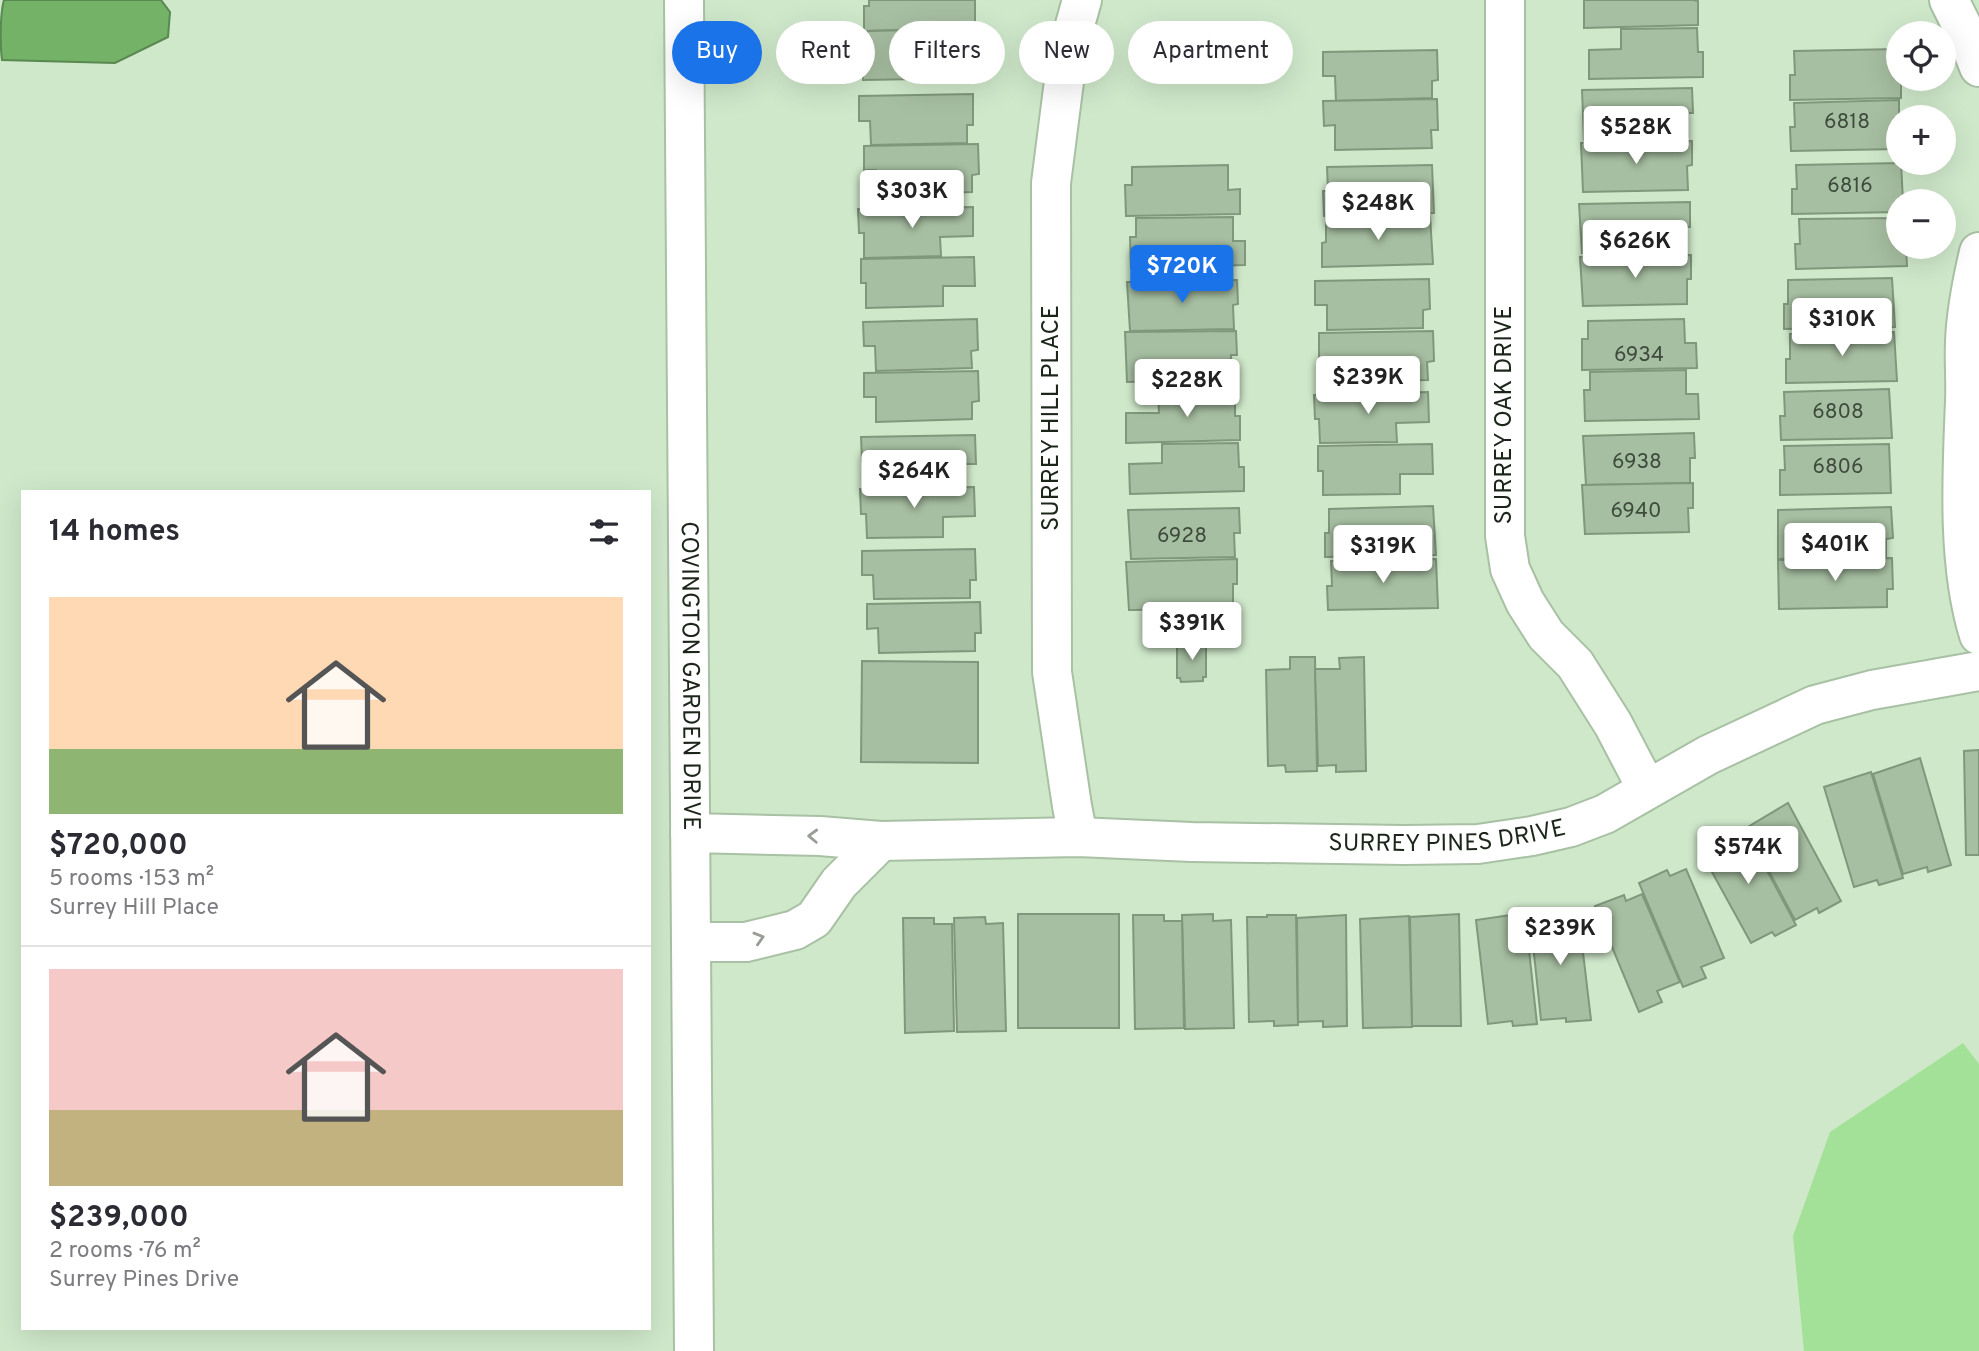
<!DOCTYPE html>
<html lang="en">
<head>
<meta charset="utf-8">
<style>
	body { margin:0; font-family:Overpass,sans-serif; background:#f7f7f7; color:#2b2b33; height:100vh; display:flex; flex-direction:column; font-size:26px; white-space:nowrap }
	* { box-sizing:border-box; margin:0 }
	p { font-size:23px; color:#7c7c81 }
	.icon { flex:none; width:38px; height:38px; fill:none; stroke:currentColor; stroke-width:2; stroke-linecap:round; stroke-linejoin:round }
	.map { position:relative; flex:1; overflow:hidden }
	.panel { position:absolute; left:21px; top:490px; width:630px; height:840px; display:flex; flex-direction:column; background:#fff; border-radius:0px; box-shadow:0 7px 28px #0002 }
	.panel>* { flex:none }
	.banner { position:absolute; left:672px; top:21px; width:665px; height:63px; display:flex; gap:14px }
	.tools { position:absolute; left:1886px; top:21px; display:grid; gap:14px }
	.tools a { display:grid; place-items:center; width:70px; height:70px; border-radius:50%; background:#fff; box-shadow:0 7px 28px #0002; font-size:35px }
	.price { position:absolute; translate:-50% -60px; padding:0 16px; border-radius:7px; background:#fff; color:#222; font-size:23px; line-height:46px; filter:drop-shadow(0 2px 4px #0008) }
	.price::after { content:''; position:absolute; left:50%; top:42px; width:21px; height:16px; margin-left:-10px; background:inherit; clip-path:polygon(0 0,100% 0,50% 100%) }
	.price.current { background:#1a73e8; color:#fff }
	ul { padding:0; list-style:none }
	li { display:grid; align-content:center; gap:14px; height:371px; padding:0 28px }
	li+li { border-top:2px solid #e1e1e2 }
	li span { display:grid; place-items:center; height:217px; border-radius:0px; color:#555 }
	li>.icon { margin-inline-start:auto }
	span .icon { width:126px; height:126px; fill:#fffc; stroke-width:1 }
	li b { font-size:30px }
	h2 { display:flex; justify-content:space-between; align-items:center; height:84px; padding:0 28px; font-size:30px }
	.pill { padding:0 24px; border-radius:32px; background:#fff; box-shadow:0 7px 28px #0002; font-size:24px; line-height:63px }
	.pill.current { background:#1a73e8; color:#fff }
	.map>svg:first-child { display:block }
	.green { fill:#a4e198 }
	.water { fill:#74b268; stroke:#598851; stroke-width:2 }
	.building { fill:#a6bea1; stroke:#80977b; stroke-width:2 }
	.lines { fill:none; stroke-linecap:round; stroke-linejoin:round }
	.minor-casing { stroke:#a8c0a3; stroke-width:42 }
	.minor { stroke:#fff; stroke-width:38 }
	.oneway { stroke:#989d98 }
	.labels { text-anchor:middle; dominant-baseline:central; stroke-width:5; stroke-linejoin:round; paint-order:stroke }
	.number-label { font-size:21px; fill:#3e4b3c }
	.street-label { font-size:24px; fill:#1b251a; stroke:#fff }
</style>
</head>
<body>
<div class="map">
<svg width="1979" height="1351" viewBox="0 0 1979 1351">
	<rect width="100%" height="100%" fill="#cfe8ca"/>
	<path class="green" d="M1963,1043l16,21v287h-175l-11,-115 37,-104z"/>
	<path class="water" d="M4,0h157l9,12 -2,25 -53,26 -113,-3c-2,-15 -2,-47 2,-60z"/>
	<g class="building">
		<path d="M869,0h106v28l-111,3v-25h5z"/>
		<path d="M1584,0h109l5,1v24l-114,3z"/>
		<path d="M1697,28l1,24h5v25l-114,2v-29l32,-1v-20z"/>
		<path d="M972,29l3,49 -112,2v-25h5l-1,-24z"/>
		<path d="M1899,49v30h2v19l-111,2v-25h5l-1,-24z"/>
		<path d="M1437,50l1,30 -6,1v17l-96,3 -1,-25h-12v-24z"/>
		<path d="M1692,88l1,25h-5v24l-104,3 -2,-50z"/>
		<path d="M973,94v31h-6v18l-96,2 -1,-24h-11v-25z"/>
		<path d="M1437,99l1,31h-7l1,18 -97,2v-25l-11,1 -1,-25z"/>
		<path d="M1899,100v49l-108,2 -1,-24h5l-1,-24z"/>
		<path d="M1692,141v24l-5,1 1,24 -105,2 -2,-49z"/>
		<path d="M978,144l1,30 -7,1v17l-96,3v-25h-12v-24z"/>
		<path d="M1901,163l2,38h-4v11l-107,2v-25h5l-1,-24z"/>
		<path d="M1228,165v25l12,-1v25l-114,2 -1,-31h7v-18z"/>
		<path d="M1432,165l2,48 -110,3 -1,-25h5l-1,-24z"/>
		<path d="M1690,202v25h-4v24l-104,2 -3,-49z"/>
		<path d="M973,207v29l-33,1 1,19 -77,2v-25h-5l-1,-24z"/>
		<path d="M1430,216l3,48 -111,3v-24l4,-1v-24z"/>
		<path d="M1233,217v24h12v24l-114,3 -1,-31h6v-19z"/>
		<path d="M1899,218v29h7l1,19 -111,3 -1,-25h5l-1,-25z"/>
		<path d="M1691,255v24h-4v25l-104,2 -3,-49z"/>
		<path d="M974,257l1,29h-32v20l-77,2v-25h-5v-24z"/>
		<path d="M1892,278l3,49 -111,2v-25h4v-24z"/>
		<path d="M1429,279l1,30 -7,1v18l-96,2v-25h-12v-24z"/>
		<path d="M1237,280l1,24 -5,1 1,24 -104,2 -3,-49z"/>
		<path d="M977,319l1,31 -7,1 1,17 -96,3 -1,-25h-11l-1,-24z"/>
		<path d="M1684,319l1,24h11l1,25 -115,2v-31h6v-18z"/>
		<path d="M1236,331l1,24h-6l1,24 -105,3 -2,-50z"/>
		<path d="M1433,331l1,30 -7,1 1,18 -97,2v-25l-12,1v-25z"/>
		<path d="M1894,332l3,49 -111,2v-24h4v-25z"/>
		<path d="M1686,370v24h12l1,25 -114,2 -1,-31h6v-18z"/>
		<path d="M978,371l1,30 -7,1v17l-96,3v-25h-12v-24z"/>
		<path d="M1889,389l3,49 -111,2 -1,-24h5l-1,-24z"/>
		<path d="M1235,392v24h5v24l-114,3v-30h33l-1,-20z"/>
		<path d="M1428,392l1,30 -33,1 1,19 -77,1 -1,-24h-4l-1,-24z"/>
		<path d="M1694,433l1,25h-5v25l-104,2 -3,-49z"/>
		<path d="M975,435l1,29h-33l1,20 -77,2 -1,-25h-4l-1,-24z"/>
		<path d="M1238,443l1,24h5v24l-114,3 -1,-30 33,-1v-19z"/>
		<path d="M1432,444l1,30h-33v20l-77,1v-24h-5v-25z"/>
		<path d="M1889,444l2,49 -111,2v-25h5l-1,-24z"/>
		<path d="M1693,483v25h-5l1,24 -104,2 -3,-49z"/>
		<path d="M974,487l1,29 -32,1v20l-76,1 -1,-24h-5l-1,-25z"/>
		<path d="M1433,506l3,49 -111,2v-24h4v-24z"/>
		<path d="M1891,507l2,31 -7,1v17l-108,3v-49z"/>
		<path d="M1239,508l1,25h-6l1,24 -104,2 -3,-49z"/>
		<path d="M975,549l1,31h-6v18l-96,1 -1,-24h-11v-24z"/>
		<path d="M1892,558l1,31h-6v18l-108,2 -1,-49z"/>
		<path d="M1237,559v25h-4v25l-104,1 -3,-48z"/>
		<path d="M1436,559l2,49 -110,2 -1,-24h5l-1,-25z"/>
		<path d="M980,602l1,31h-6v18l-96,2 -1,-25 -11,1v-25z"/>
		<path d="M1206,642v35h-3v4l-22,1 -1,-4h-3v-35z"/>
		<path d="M1290,657h25l2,114 -31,1 -1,-7 -17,1 -2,-96 24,-1z"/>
		<path d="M1364,657l2,114 -30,1v-7l-18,1 -3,-97h25l-1,-11z"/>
		<path d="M862,661l116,1v101l-117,-1z"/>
		<path d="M1979,750v105h-13l-2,-104z"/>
		<path d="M1920,758l31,107 -23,7 -1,-5 -24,7 -30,-100z"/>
		<path d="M1871,772l32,106 -24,7 -2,-5 -23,7 -30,-100z"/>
		<path d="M1788,803l53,98 -22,12 -2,-5 -22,12 -49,-92z"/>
		<path d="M1744,827l52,98 -21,11 -3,-4 -21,11 -50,-91z"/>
		<path d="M1686,869l38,89 -23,9 5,11 -23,9 -44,-104 28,-13 3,6z"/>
		<path d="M1642,894l38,88 -23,9 5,11 -23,10 -44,-106 29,-11 2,6z"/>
		<path d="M1578,910l13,110 -25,2v-4l-25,2 -11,-104z"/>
		<path d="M1525,913l12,111 -24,2 -1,-5 -24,3 -12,-104z"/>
		<rect x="1018" y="914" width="101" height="114"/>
		<path d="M1213,914v7l18,-1 3,108 -49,1 -3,-114z"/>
		<path d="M1459,914l2,112h-49l-2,-109z"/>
		<path d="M1133,915h31v6h18l2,107 -49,1z"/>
		<path d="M1267,915h29l2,110 -24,1v-5l-25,1 -2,-105h20z"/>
		<path d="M1346,915l1,111 -24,1v-6l-25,1 -1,-104z"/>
		<path d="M1409,916l3,111 -49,1 -3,-109z"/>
		<path d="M985,917l1,7 17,-1 3,108 -49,1 -3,-114z"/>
		<path d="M903,918h31v6h18l2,107 -49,2z"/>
	</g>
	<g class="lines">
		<g class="minor-casing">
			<g id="minor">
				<path id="s1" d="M684,0l10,1351"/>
				<path d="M1505,0v536l5,33 15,33 21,33 29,29 38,60 34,65"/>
				<path d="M1949,0l18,36 12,31"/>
				<path d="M1979,252c-7,30 -13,60 -14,90 -1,20 1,40 0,59 -3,74 -8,164 14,234"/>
				<path id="s2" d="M690,833l130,3 61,5 197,-4 114,5 212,3 74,-1 54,-8 39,-9 34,-13 103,-59 107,-50 57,-15 107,-19"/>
				<path d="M1078,837l-6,-31 -20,-134 -1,-489 17,-133 14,-50"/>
				<path d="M691,942h55l49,-12 19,-11 25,-36 42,-42"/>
			</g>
		</g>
		<use href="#minor" class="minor"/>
	</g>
	<defs><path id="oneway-chevron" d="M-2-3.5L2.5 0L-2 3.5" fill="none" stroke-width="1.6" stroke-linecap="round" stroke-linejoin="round" transform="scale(1.75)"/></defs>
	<g class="oneway">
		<use href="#oneway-chevron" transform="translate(813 836) rotate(-178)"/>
		<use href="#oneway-chevron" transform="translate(759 938) rotate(-17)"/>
	</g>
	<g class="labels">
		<g class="number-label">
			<text x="1847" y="122">6818</text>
			<text x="1850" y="186">6816</text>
			<text x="1639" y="355">6934</text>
			<text x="1838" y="412">6808</text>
			<text x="1637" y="462">6938</text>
			<text x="1838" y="467">6806</text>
			<text x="1636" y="511">6940</text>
			<text x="1182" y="536">6928</text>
		</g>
		<g class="street-label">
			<text transform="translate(1505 415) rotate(-90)">SURREY OAK DRIVE</text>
			<text transform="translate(1052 418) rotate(-90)">SURREY HILL PLACE</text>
			<text stroke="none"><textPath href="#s1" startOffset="676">COVINGTON GARDEN DRIVE</textPath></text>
			<text stroke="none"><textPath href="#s2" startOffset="758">SURREY PINES DRIVE</textPath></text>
		</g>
	</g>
</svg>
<div class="tools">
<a><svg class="icon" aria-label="locate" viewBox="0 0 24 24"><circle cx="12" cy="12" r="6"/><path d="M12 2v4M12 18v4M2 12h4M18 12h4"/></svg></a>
<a>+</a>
<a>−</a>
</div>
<b class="price" style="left:1636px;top:166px">$528K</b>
<b class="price" style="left:912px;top:230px">$303K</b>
<b class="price" style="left:1378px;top:242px">$248K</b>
<b class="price" style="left:1635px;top:280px">$626K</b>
<b class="price current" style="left:1182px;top:305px">$720K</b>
<b class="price" style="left:1842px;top:358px">$310K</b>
<b class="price" style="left:1368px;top:416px">$239K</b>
<b class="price" style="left:1187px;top:419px">$228K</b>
<b class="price" style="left:914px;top:510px">$264K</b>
<b class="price" style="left:1835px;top:583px">$401K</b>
<b class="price" style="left:1383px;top:585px">$319K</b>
<b class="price" style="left:1192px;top:662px">$391K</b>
<b class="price" style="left:1748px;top:886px">$574K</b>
<b class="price" style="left:1560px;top:967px">$239K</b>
<div class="banner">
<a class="pill current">Buy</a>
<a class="pill">Rent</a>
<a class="pill">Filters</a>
<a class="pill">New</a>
<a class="pill">Apartment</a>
</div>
<section class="panel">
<h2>14 homes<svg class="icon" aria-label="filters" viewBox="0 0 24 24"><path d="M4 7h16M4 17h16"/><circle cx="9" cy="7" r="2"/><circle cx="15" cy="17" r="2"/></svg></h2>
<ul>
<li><span style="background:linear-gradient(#ffd9b3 70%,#8fb573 0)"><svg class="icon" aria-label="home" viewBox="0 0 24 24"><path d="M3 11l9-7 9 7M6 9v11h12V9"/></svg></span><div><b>$720,000</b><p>5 rooms · 153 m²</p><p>Surrey Hill Place</p></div></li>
<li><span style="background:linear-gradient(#f6c9c9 65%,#c2b280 0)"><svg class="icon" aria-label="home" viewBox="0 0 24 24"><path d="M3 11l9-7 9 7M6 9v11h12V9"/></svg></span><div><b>$239,000</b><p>2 rooms · 76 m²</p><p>Surrey Pines Drive</p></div></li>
</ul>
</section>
</div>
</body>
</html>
